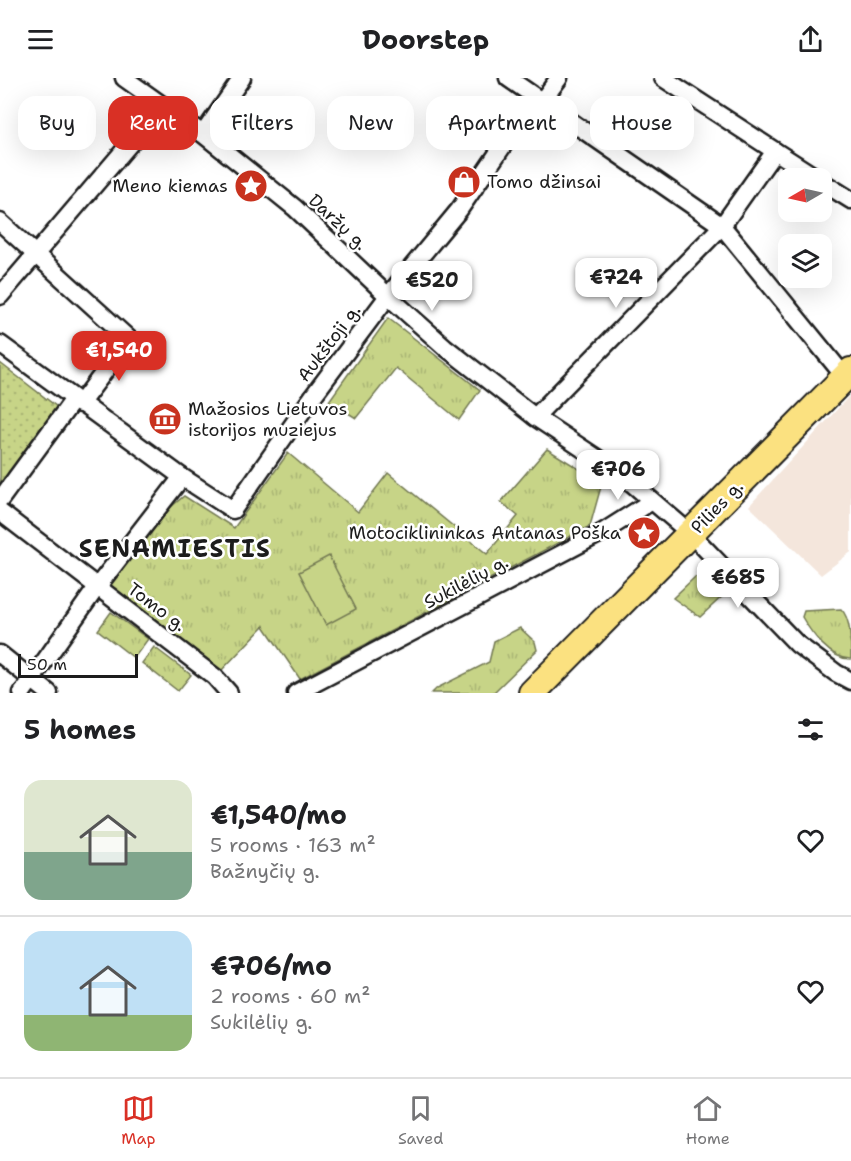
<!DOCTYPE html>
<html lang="en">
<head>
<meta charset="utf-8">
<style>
	body { margin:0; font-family:"Shantell Sans",sans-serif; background:#f6f6f6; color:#202124; height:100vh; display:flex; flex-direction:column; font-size:22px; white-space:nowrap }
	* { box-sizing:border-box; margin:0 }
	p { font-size:20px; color:#757577 }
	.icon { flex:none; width:33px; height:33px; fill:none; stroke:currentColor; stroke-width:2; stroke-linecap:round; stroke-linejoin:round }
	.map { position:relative; height:615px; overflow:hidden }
	.drawer { display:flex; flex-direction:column; background:#fff; flex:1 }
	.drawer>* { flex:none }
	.hud { position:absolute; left:18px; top:18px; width:816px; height:54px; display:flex; gap:12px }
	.needle { width:39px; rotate:261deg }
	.tools { position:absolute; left:778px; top:90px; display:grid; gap:12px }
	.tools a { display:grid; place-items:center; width:54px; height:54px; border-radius:12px; background:#fff; box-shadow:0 6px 24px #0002; font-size:30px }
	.scale { position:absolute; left:18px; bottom:15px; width:120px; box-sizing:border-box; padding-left:6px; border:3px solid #1c1c1c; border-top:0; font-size:16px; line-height:21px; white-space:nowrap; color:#1c1c1c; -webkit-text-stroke:4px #fff; paint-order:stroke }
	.price { position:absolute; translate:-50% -51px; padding:0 14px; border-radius:12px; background:#fff; color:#222; font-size:20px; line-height:39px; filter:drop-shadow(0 2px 3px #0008) }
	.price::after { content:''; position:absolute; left:50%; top:36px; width:18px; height:14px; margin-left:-9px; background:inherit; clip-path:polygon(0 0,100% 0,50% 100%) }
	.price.selected { background:#d93025; color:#fff }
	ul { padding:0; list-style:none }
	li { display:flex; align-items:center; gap:18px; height:150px; padding:0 24px }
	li+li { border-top:2px solid #e0e0e0 }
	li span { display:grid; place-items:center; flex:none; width:168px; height:120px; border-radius:18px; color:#555 }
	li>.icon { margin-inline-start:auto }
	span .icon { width:72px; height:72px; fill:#fffc; stroke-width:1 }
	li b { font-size:26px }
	h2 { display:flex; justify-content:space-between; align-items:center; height:72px; padding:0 24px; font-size:26px }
	.pill { padding:0 21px; border-radius:18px; background:#fff; box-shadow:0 6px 24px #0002; font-size:21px; line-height:54px }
	.pill.selected { background:#d93025; color:#fff }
	header { display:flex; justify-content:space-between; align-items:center; height:78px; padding:0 24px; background:#fff; font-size:27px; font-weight:700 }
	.tab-bar { display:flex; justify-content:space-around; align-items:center; height:84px; border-top:2px solid #e0e0e0; background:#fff; font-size:16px; color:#757577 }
	.tab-bar a { display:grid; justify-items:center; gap:3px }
	.tab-bar .selected { color:#d93025 }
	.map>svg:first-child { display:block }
	.built { fill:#f4e6dc }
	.grass { fill:url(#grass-tufts); stroke:#727852; stroke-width:1.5 }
	.park { fill:url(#park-dots); stroke:#727852; stroke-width:1.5 }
	.pitch { fill:#c7d487; stroke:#727852; stroke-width:1.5 }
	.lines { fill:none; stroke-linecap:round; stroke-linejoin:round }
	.minor-casing { stroke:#1c1c1c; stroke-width:21 }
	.primary-casing { stroke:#1c1c1c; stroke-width:30 }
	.minor { stroke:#fff; stroke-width:16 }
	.primary { stroke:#fbe180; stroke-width:26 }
	.labels { text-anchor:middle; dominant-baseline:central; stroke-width:5; stroke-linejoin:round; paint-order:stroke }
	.poi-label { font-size:18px; fill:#1c1c1c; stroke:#fff; text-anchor:start }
	.street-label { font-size:18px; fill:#1c1c1c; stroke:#fff }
	.district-label { font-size:24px; font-weight:bold; letter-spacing:1.5px; fill:#1c1c1c; stroke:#fff }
</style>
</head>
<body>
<header><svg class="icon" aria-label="menu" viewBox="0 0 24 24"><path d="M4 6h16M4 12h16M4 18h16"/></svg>Doorstep<svg class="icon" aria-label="share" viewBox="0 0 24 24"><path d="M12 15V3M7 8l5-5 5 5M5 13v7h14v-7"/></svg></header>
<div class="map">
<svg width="851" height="615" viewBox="0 0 851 615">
	<defs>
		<pattern id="grass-tufts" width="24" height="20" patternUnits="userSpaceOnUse" patternTransform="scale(1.5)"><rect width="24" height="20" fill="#c7d487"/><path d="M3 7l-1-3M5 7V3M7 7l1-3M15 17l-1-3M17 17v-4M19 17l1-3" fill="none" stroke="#aab574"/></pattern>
		<pattern id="park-dots" width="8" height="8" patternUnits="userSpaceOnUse" patternTransform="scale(1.5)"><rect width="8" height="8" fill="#c7d487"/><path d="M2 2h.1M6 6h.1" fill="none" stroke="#aab574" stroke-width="1.8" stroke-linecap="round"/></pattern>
	</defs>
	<rect width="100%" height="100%" fill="#fff"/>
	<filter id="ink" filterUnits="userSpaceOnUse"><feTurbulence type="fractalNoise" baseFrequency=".0167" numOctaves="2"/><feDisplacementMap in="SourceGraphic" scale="12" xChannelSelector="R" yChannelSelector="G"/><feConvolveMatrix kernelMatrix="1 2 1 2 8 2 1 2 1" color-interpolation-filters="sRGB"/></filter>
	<g filter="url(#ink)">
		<path class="built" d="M851,316v158l-30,23 -72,-69z"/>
		<g class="grass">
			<path d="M388,240l92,72 -21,30 -63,-52 -40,50 -27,-17z"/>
			<path d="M547,371l55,34 -12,43 -290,153 -36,-53 -44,46 -111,-87 50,-68 25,-21 50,32 54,-75 70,59 30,-39 99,81 31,-38 -17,-14z"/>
			<path d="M695,499c13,1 26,2 33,14l-28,26 -27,-19z"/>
			<path d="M841,531c10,9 10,34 10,50 -20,1 -40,-26 -49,-42l2,-6z"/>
			<path d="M111,534l37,27 -14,19 -36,-28z"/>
			<path d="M520,550l15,14 2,8 -44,43h-61l5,-5 52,-26 5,-21z"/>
			<path d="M154,569l37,28 -13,16 -36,-28z"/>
		</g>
		<path class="park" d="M0,285l57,44 -57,79z"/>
		<path class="pitch" d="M329,478l27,53 -30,16 -27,-53z"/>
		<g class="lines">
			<g class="minor-casing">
				<g id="minor">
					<path d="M124,0l79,56 92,74 93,88 57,51 90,70 86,57 70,60 106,110 39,29 15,8"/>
					<path d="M508,0l214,148 123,151"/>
					<path d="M663,0l112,73"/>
					<path d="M203,56l39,-56"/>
					<path d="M822,104l29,18"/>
					<path d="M0,144l129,117 -49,65"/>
					<path d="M0,218l162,-190"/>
					<path d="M0,266l182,133 51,33 80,-114 75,-100 71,-86 65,-95 18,-14 17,-23"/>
					<path d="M535,339l187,-191 53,-75 42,27"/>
					<path d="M0,422l74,-101"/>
					<path d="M0,434l215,165 14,16"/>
					<path d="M0,576l49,39"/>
					<path d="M22,615l75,-106 85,-110"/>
					<path d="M296,615l307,-161 49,-31"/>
				</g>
			</g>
			<g class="primary-casing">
				<path id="primary" d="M532,615l319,-322"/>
			</g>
			<use href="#minor" class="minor"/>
			<use href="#primary" class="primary"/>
		</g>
	</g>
	<defs>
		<g id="shop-disc" transform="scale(1.725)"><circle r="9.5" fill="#c8321e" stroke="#fff"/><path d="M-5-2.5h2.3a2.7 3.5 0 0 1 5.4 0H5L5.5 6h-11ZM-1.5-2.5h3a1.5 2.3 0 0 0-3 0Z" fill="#fff"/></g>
		<g id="sight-disc" transform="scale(1.725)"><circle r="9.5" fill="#c8321e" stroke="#fff"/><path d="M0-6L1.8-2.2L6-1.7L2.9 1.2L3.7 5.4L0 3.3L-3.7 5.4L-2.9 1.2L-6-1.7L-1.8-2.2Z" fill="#fff"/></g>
		<g id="museum-disc" transform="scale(1.725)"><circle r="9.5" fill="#c8321e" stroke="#fff"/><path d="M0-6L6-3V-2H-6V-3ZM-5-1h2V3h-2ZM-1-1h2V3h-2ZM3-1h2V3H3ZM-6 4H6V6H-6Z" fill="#fff"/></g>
	</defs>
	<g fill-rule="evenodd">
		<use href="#shop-disc" x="464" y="104"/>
		<use href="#sight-disc" x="251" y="108"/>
		<use href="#museum-disc" x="165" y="341"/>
		<use href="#sight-disc" x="644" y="455"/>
	</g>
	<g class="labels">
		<g class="poi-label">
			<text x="487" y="104">Tomo džinsai</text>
			<text x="228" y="108" text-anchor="end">Meno kiemas</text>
			<text x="188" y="331">Mažosios Lietuvos<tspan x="188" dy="21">istorijos muziejus</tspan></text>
			<text x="621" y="455" text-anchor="end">Motociklininkas Antanas Poška</text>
		</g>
		<g class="street-label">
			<text transform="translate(338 144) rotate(43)">Daržų g.</text>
			<text transform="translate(329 265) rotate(-53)">Aukštoji g.</text>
			<text transform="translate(717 429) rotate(-46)">Pilies g.</text>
			<text transform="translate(466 504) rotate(-28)">Sukilėlių g.</text>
			<text transform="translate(157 529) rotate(37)">Tomo g.</text>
		</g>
		<g class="district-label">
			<text x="175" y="471">SENAMIESTIS</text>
		</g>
	</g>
</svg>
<div class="tools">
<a><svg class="needle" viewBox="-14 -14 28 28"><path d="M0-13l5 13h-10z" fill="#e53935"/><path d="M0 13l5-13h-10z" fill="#757577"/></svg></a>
<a><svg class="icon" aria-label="layers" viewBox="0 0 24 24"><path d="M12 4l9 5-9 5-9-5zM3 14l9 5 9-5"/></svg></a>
</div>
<div class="scale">50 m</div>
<b class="price" style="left:616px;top:231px">€724</b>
<b class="price" style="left:432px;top:234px">€520</b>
<b class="price selected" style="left:119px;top:304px">€1,540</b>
<b class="price" style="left:618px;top:423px">€706</b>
<b class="price" style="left:738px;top:531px">€685</b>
<div class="hud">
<a class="pill">Buy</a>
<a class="pill selected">Rent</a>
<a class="pill">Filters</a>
<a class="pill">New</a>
<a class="pill">Apartment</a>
<a class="pill">House</a>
</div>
</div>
<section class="drawer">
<h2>5 homes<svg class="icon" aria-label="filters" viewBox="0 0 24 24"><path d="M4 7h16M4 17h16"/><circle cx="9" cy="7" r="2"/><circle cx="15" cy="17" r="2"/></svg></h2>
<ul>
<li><span style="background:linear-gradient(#dfe7d0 60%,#7fa58c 0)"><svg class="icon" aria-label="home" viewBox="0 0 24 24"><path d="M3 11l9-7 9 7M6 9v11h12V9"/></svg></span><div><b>€1,540/mo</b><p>5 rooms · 163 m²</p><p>Bažnyčių g.</p></div><svg class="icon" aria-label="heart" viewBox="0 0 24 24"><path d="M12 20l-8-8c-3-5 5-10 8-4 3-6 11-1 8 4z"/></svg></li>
<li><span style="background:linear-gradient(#bfe0f5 70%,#8fb573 0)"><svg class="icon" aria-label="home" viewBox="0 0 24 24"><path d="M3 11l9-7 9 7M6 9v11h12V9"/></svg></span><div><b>€706/mo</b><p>2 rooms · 60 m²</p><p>Sukilėlių g.</p></div><svg class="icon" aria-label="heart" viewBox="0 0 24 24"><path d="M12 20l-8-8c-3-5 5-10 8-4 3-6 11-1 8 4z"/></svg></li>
</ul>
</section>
<nav class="tab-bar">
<a class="selected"><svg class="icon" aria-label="map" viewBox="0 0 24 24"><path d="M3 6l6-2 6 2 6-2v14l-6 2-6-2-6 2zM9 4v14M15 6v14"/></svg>Map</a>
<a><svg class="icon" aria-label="saved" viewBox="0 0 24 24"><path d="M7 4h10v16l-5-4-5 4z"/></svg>Saved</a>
<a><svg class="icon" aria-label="home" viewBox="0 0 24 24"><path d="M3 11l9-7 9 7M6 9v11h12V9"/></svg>Home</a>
</nav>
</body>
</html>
